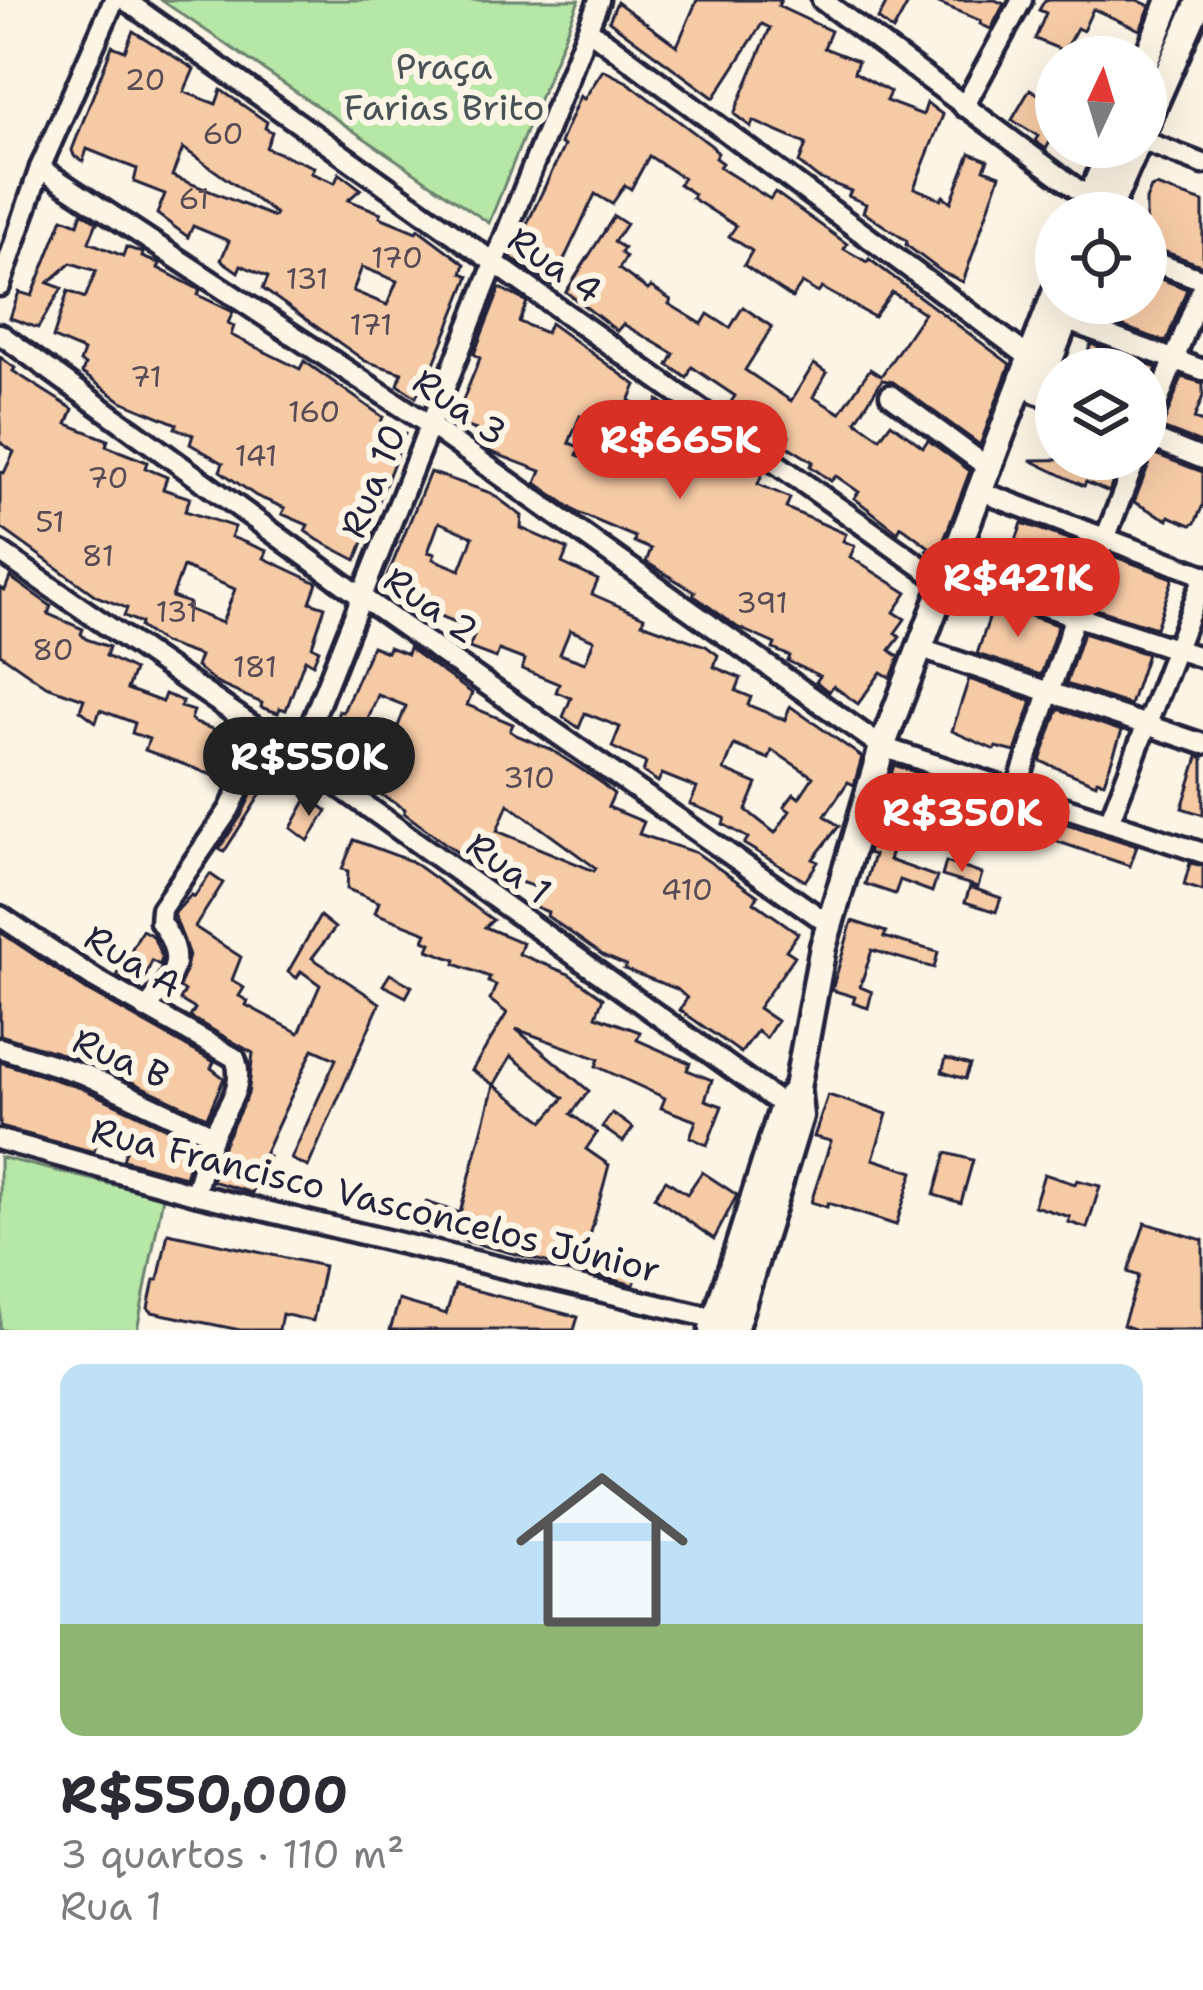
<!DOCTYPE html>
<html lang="pt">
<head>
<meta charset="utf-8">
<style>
	body { margin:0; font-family:"Shantell Sans",sans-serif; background:#f7f7f7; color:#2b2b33; height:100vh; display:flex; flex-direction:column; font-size:45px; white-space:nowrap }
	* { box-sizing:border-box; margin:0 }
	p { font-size:39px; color:#7c7c81 }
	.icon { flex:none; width:66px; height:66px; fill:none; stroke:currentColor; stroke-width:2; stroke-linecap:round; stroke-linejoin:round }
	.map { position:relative; height:1330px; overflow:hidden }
	.side { display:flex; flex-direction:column; background:#fff; flex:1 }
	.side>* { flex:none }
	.needle { width:78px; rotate:4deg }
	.controls { position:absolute; left:1035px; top:36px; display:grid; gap:24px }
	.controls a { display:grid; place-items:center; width:132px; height:132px; border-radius:50%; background:#fff; box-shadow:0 12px 48px #0002; font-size:60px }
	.price { position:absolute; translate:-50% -102px; padding:0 27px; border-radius:42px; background:#d93025; color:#fff; font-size:39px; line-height:78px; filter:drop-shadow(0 3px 6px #0008) }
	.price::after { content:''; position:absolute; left:50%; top:72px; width:36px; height:27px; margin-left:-18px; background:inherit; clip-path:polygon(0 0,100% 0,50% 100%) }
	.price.selected { background:#222; color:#fff }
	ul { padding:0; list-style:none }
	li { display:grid; align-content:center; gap:24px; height:636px; padding:0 60px }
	li span { display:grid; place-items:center; height:372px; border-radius:24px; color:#555 }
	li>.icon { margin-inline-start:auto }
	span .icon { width:216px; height:216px; fill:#fffc; stroke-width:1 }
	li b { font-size:51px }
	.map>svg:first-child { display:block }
	.green { fill:#b7e7a6; stroke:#6c8470; stroke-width:3 }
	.building { fill:#f6caa5; stroke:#22223b; stroke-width:3; fill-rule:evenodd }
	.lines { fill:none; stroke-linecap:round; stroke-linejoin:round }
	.minor-casing { stroke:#22223b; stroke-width:27 }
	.tertiary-casing { stroke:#22223b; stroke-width:33 }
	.minor { stroke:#fcf5e5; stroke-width:18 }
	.tertiary { stroke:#fcf5e5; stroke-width:24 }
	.labels { text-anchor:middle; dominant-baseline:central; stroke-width:12; stroke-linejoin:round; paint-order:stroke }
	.number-label { font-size:30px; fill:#574c56 }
	.park-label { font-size:36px; fill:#475356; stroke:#fcf5e5 }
	.street-label { font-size:36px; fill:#22223b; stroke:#fcf5e5 }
</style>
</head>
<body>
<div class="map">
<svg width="1203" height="1330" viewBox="0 0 1203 1330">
	<rect width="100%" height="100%" fill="#fcf5e5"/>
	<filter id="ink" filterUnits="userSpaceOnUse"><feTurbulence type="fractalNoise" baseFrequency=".00833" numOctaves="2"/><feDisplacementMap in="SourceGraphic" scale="24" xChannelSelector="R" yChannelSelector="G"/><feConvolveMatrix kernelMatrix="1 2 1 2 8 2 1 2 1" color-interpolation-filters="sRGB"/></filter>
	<g filter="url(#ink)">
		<g class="green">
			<path d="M161,0h418l-90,223z"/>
			<path d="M0,1157l163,40 -26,133h-137z"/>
		</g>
		<g class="building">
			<path d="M697,0h84l-3,6 53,25 -7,17 34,13 -4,11 36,20 -4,9 37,14 4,-12 16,12 -29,73 27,11 2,-3 8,6 19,-49 18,7 -4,9 16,6 -37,107 -21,-10 -36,-27 1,-4 -44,-29 3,-8 -18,-8 3,-5 -33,-13 -19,-15 7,-19 -53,-23 -2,6 -17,-13 36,-86 -8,-4 -48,74 -105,-77 8,-19 60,44z"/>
			<path d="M888,0h22l-17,31 -15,-12z"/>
			<path d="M932,0h63l9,4 -13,25 -11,-5 1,-3z"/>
			<path d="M1045,0h92l13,6 -10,24 -47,-21 -10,22 -6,-3 -13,23 -29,-12 11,-26 -7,-3z"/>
			<path d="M133,31l61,38 -10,23 32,12 5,-14 46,32 -2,6 7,4 -6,16 48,19 -3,6 24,10 4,-10 22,16 -13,11 33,13 -1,4 36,15 2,-3 47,35 -3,9 7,3 -42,105 -3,-2 -8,18 -18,-12 4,-12 -37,-12 -102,-72 5,-12 -27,-12 -3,7 -17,-12 8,-19 -36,-15 -5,11 -31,-23 8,-20 -31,-12 3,-13 -50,-20 -4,12 -9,-5 -2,-6 40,-104 13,5zM183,148l93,66 -2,3 -102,-41zM362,267l35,14 -10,24 -34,-14z"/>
			<path d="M603,70l24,12 85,64 6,7 -3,5 7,5 -3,4 51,32 5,-7 72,52 -3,5 23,13 2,-3 141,105 -30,81 -87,-63 -11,-2 -26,41 24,17 11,-15 32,24 5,-7 42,31 -33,87 -11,-8 3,-3 -28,-21 -3,6 -44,-34 5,-6 -23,-16 -5,5 -21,-15 3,-4 -29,-18 5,-8 -41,-26 -6,9 -15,-11 8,-12 -43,-29 -5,11 -19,-13 6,-11 -51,-30 -6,7 -51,-39 48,-76 12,8 -12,18 10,6 -3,5 5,4 -7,12 29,21 3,-3 20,13 -2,4 33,20 6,-10 22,14 13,-21 29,20 -27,43 46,31 23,-37 13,9 -14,24 27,16 30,-44 11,7 43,-63 -32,-21 -18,25 -52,-29 -4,5 -16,-10 -10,15 -48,-33 8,-14 -23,-15 7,-10 -44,-28 2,-4 -15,-10 4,-6 -34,-22 -18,33 -6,-4 -13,19 -17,-10 -43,91 -41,-27 53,-112 -4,-3 20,-47 4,3z"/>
			<path d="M1030,89l26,16v26l-10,18 -11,-8 3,-5 -26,-16z"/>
			<path d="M1156,186l47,16v64l-48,-18 -9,-10v-38l5,-12z"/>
			<path d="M82,212l15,10 -8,20 34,14 3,-9 17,6 -1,4 18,7 -2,4 42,22 -2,5 35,17 -5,11 6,3 -3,9 69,34 4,-8 79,56 -2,5 24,12 -49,126 -38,-20 -13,-9 3,-6 -26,-11 3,-6 -29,-12 -36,-25 3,-8 -33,-19 3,-9 -18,-7 2,-4 -56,-23 -39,-28 3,-8 -5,-3 4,-11 -31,-13 15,-47 17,7 11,-27 -25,-8 -23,20 14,5 -24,40 -28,-10 9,-26 13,4 31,-78 15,6z"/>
			<path d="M1146,273l41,16 -21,53 -65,-23 7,-16h38z"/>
			<path d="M500,288l27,14 -8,20 27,11 4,-10 86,62 -7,16 25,10 4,-11 41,29 -8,22 34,13 19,4 2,-5 16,11 -4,10 32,14 -4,10 60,26 -3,7 12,5 -5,11 57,36 -13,19 11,7 -10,14 5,4 -10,13 9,7 -8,21 -10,-6 -23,32 -25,-18 -4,6 -13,-10 4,-6 -32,-15 2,-5 -17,-7 2,-5 -38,-17 -44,-32 2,-3 -49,-30 5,-13 -17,-7 1,-5 -57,-24 -42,-30 5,-12 -50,-19 -18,-14 3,-8 -22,-8 26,-64 -6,-4zM580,416l39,15 -4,10 16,6 -10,25 -44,-17 3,-8 -11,-4z"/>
			<path d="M1091,344l66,24 -11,27v-26h-65z"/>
			<path d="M0,357l15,11 -2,3 60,38 -6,15 41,16 -2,6 41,16 -2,6 22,9 -4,12 27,9 -5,13 50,16 -4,10 36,14 -3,7 53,25 -7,19 15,5 -13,39 7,4 -6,14 -8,-5 -19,51 -6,-2 -2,5 -17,-6 1,-4 -44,-19 -22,-17 4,-11 -37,-13 -23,-16 1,-4 -17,-7 3,-8 -31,-12 -96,-69v-55l4,1 10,-21 -14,-10zM183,567l52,22 -13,34 -35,-14 2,-6 -17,-6z"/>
			<path d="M1182,377l21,6v13l-9,23 9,3v22l-41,-16z"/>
			<path d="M1147,451l56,21v33l-8,18 -4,2 -22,-9 -1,4 -34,-18 15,-38z"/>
			<path d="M1112,459l-3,8 8,3 -8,22 -23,-10 -2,4 -54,-26z"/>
			<path d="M430,472l61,21 31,23 -1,12 47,21 -6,14 36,17 -6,14 52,23 -2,6 64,23 12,9 -4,12 27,11 -5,13 15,6 -3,8 37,15 5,-14 72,51 -8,28 -6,-3 -23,34 14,10 -26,33 5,3 -13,19 -61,-37 4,-6 -25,-14 2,-6 -35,-14 7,-16 -35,-14 -4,8 -15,-10 3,-9 -34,-16 8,-20 -35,-14 -6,15 -16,-11 8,-19 -15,-6 3,-8 -37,-15 3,-9 -26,-10 -3,8 -27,-10 5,-12 -6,-2 2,-6 -37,-15 2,-4 -10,-4 2,-4 -29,-11 -2,6 -13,-9zM439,522l34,15 -13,33 -27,-11 2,-5 -7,-2zM570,630l24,10 -9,23 -25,-9zM734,745l35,14 3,-9 41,27 -14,21 -5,-4 -10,13 6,4 -15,22 -29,-23 11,-26 -33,-14z"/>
			<path d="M1022,523l66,23 -21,53 -64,-21z"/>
			<path d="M1113,556l60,22 -17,50 -63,-20z"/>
			<path d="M10,577l41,29 -3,8 35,15 -2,5 5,5 23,8 -3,9 28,14 -7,19 35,13 3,-8 18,7 -3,6 14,4 -3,8 4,4 35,12 -16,38 -2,2 -67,-25 4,-11 -17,-6 3,-10 -35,-13 -4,12 -16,-12 4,-11 -38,-13 -46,-32v-66l5,2z"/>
			<path d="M994,604l64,21 -17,50 -64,-21z"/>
			<path d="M1083,633l64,21 -17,51 -64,-21z"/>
			<path d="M372,646l15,6 2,-5 18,7 2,-6 63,45 -5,12 46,19 -3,7 6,4 34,14 49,32 15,13 -6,13 36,15 -5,12 58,19 61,43 -4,6 44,31 -12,17 9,6 -37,52 19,13 -11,17 -9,-7 -16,22 -61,-43 7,-12 -10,-9 -53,-20 2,-4 -22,-9 -57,-40 1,-4 -19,-8 7,-17 -55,-17 -77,-57 1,-4 -49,-29 3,-7 -36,-16 5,-10 -7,-3 10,-26 5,2 3,-9 4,1zM378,695l28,11 -11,28 -28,-12zM508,804l88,64 -2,3 -97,-40z"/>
			<path d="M969,679l63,22 -17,51 -19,-5 -1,3 -43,-19z"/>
			<path d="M1058,709l64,22 -18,51 -7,-2 -1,4 -56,-23z"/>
			<path d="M1198,757h5v58l-21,-7z"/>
			<path d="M268,760l10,7 -54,85 -5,-3 22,-33z"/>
			<path d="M894,765l51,17 -11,37 6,2 -5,17 -39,-15 11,-32 -19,-6z"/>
			<path d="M308,797l19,14 -19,30 -17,-13z"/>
			<path d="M1029,812l108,34 -7,20 -107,-36z"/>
			<path d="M872,839l22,6 -5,15 48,17 -5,15 -32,-12 -5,14 -30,-10 9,-29 -6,-2z"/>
			<path d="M354,840l57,21 82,59 -8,7 38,16 -4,11 50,20 34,24 -7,18 44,16 -3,8 53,23 -3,7 25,10 -7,20 17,6 -15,39 -17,-8 6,-16 -35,-13 4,-10 -69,-32 3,-7 -83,-30 73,62 -18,23 26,19 -11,16 23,16 -24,90 54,14 -5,16 -180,-47 -18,-10 -3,7 -15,-6 8,-27 34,11 34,-128 50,36 20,-23 -53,-42 -17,29 -22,-15 35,-57 -17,-13 6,-15 -8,-3 2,-5 -35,-13 1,-4 -28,-10 3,-7 -7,-3 3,-7 -52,-20 4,-11 -32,-13 1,-18 -6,-2z"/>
			<path d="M946,862l36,12 -4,13 -36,-11z"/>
			<path d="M1190,863l13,3v25l-19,-6z"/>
			<path d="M210,874l13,9 -28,44 46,30 -9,23 12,8 -5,8 9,5 -2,4 53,28 21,-48 -19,-14 -4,7 -9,-6 32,-56 15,12 -23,30 68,45 -72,164 -17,-8 45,-100 -23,-10 -49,106 5,2 -17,36 -40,-12 12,-38 24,-49 5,-41 -63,-36 5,-8 -15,-9 5,-9 -6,-3 10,-32 -15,-42 17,-19 3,2z"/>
			<path d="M970,887l31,11 -5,14 -31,-10z"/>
			<path d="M852,921l34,11 -2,5 54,15 -4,16 -62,-18 -12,37 12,5 -4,16 -15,-5 2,-6 -23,-7z"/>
			<path d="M142,930l11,6 9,22 -2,7 -8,-4 -12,28 -23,-13z"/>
			<path d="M0,932l88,59 126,71 -3,6 13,10 -17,39 -116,-54 -91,-28z"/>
			<path d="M390,974l22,12 -6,11 -23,-12z"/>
			<path d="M946,1058l24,7 -5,14 -23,-7z"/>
			<path d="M0,1062l81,26 115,54 -11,35 -62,-17 3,-9 -29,-9 -3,10 -94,-25z"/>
			<path d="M828,1095l59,19 -14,45 40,13 -17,53 -68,-22 -1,4 -16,-5 20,-61 -17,-4z"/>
			<path d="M612,1113l21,15 -10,14 -21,-15z"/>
			<path d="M946,1153l27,7 -12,43 -27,-8z"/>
			<path d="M702,1172l35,23 -23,44 -60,-42 12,-17 21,14z"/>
			<path d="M1044,1174l31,10 2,-4 23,6 -13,42 -19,-6 2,-5 -36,-11z"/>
			<path d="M1145,1223l58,17v90h-66l-14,-5 16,-49 -11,-4z"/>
			<path d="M168,1233l156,33 -11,55 -31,-7 -3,16h-39l-88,-18 -4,-4 6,-28h4z"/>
			<path d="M455,1285l123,32 -4,13h-184l9,-30 47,14z"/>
		</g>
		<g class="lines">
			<g class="minor-casing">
				<g id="minor">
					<path d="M125,0l822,585"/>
					<path d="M822,0l267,198"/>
					<path d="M588,29l449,334"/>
					<path d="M964,107l58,-107"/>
					<path d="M1146,142l57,22"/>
					<path d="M40,168l391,258 451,321 321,106"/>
					<path d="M1146,259l57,21"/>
					<path d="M0,286l40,-118 74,-168"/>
					<path d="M1065,320l138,50"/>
					<path d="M0,334l363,264 466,326"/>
					<path d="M1036,393l20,7"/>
					<path d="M890,395l100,74"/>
					<path d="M1146,433l57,-148"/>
					<path d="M1146,436l57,23"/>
					<path d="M995,497l208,78"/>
					<path d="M0,552l298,205 493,354"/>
					<path d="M962,579l241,79"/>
					<path d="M933,653l270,91"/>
					<path d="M298,757l301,-757"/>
					<path d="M1015,793l60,-177 61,-157"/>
					<path d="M1109,822l94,-243"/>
					<path d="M0,916l95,63 140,79c12,30 -13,54 -23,80 -7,18 -12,37 -17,56"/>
					<path d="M146,1009c28,-34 42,-48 14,-87l1,-13 68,-99 36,-74"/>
					<path d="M0,1048l86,27 127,60"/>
					<path d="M0,1140l195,54 530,127"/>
				</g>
			</g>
			<g class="tertiary-casing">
				<g id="tertiary">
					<path d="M1146,60l24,-60"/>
					<path d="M1146,123l54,-123"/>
					<path d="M1084,213l28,-66"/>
					<path d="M1107,213l29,-66"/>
					<path d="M1038,390l34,-87"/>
					<path d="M712,1330l71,-224 14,-18"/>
					<path d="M734,1330l66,-214 -3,-28 26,-141 59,-200 174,-456"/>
				</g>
			</g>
			<use href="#minor" class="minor"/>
			<use href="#tertiary" class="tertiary"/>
		</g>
	</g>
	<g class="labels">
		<g class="number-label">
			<text x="145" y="79">20</text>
			<text x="223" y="133">60</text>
			<text x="194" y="198">61</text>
			<text x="397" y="257">170</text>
			<text x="307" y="278">131</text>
			<text x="371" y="324">171</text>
			<text x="146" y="376">71</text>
			<text x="314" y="411">160</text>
			<text x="256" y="455">141</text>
			<text x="108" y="477">70</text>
			<text x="50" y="521">51</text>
			<text x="98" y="555">81</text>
			<text x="762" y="602">391</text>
			<text x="177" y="611">131</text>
			<text x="53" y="649">80</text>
			<text x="255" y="666">181</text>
			<text x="529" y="777">310</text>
			<text x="687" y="889">410</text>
		</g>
		<g class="park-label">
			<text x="444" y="66">Praça<tspan x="444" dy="41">Farias Brito</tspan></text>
		</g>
		<g class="street-label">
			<text transform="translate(555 265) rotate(35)">Rua 4</text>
			<text transform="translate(460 407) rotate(35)">Rua 3</text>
			<text transform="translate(373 481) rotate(-68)">Rua 10</text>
			<text transform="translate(431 605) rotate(35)">Rua 2</text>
			<text transform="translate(509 868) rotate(36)">Rua 1</text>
			<text transform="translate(133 961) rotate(31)">Rua A</text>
			<text transform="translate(121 1058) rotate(23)">Rua B</text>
			<text transform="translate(376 1200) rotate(14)">Rua Francisco Vasconcelos Júnior</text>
		</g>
	</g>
</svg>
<div class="controls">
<a><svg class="needle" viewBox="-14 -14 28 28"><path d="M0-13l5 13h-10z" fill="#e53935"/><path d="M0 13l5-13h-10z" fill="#7c7c81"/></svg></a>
<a><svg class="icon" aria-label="locate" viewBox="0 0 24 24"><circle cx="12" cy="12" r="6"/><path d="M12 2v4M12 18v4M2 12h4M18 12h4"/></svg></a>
<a><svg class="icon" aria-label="layers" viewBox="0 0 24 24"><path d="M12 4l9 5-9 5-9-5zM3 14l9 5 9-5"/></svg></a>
</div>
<b class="price" style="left:680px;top:502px">R$665K</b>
<b class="price" style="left:1018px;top:640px">R$421K</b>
<b class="price selected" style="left:309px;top:819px">R$550K</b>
<b class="price" style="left:962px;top:875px">R$350K</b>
</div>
<section class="side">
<ul>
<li><span style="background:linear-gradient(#bfe0f5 70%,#8fb573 0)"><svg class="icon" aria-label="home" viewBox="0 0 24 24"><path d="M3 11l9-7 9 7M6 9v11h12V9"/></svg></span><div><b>R$550,000</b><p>3 quartos · 110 m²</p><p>Rua 1</p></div></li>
</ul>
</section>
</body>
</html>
